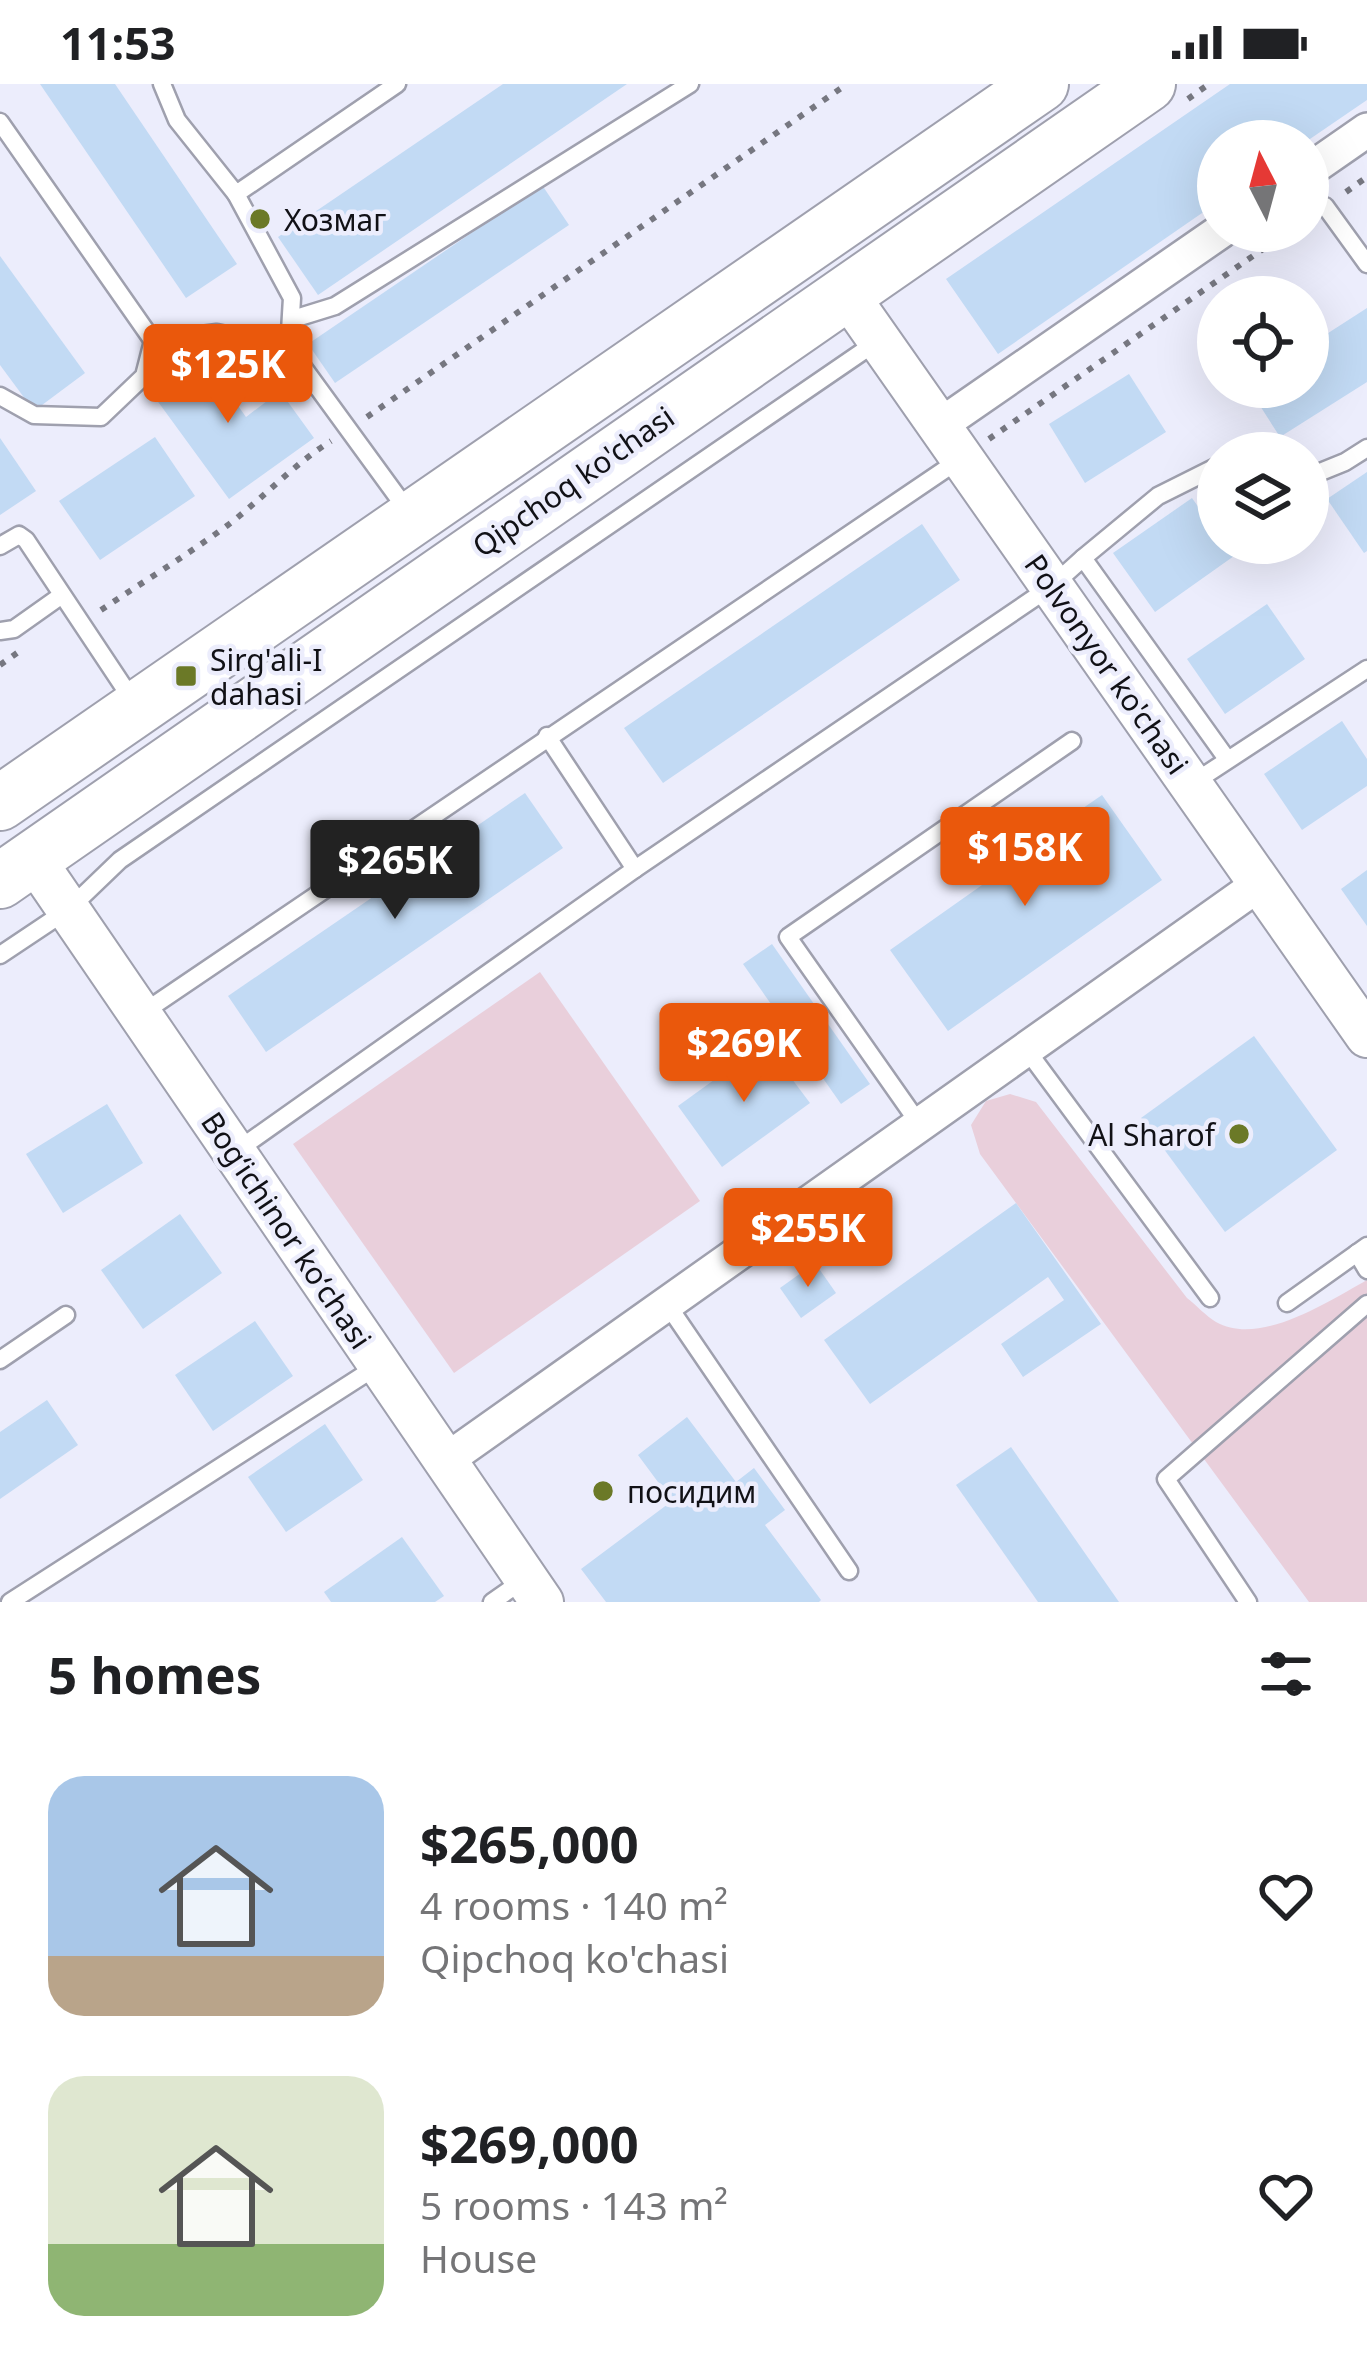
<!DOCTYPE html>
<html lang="en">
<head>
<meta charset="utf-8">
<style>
	body { margin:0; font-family:"Noto Sans",sans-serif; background:#f6f6f6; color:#202124; height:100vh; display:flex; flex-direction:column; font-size:45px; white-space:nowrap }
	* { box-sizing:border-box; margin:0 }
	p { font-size:39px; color:#757577 }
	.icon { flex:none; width:66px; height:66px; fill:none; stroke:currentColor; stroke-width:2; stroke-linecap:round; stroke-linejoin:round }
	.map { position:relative; height:1518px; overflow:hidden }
	.panel { display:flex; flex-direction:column; background:#fff; flex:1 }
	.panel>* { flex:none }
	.needle { width:78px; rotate:354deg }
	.tools { position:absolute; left:1197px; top:36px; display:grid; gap:24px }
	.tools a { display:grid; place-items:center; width:132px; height:132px; border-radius:50%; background:#fff; box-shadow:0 12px 48px #0002; font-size:60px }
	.price { position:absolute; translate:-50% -102px; padding:0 27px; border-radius:12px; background:#ea580c; color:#fff; font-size:39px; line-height:78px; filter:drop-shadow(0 3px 6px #0008) }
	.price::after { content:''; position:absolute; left:50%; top:72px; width:36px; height:27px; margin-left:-18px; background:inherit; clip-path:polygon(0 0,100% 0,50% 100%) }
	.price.active { background:#222; color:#fff }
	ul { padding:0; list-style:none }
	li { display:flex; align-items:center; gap:36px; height:300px; padding:0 48px }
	li span { display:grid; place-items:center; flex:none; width:336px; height:240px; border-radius:36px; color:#555 }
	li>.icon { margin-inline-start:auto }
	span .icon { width:144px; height:144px; fill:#fffc; stroke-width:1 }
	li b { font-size:51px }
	h2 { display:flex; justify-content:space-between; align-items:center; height:144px; padding:0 48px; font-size:51px }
	.status { display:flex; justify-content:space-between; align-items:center; height:84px; padding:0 60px; background:#fff; direction:ltr }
	.status svg { height:33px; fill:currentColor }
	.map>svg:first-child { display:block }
	.green { fill:#e9cfdb }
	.building { fill:#c2daf4 }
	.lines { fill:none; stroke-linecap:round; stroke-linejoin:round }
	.service-casing { stroke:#9fa0ae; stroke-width:21 }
	.minor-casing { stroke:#9fa0ae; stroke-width:38 }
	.tertiary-casing { stroke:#9fa0ae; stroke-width:46 }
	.primary-casing { stroke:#9fa0ae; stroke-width:58 }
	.path { stroke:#767780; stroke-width:6; stroke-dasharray:6 9; stroke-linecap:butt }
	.service { stroke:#fff; stroke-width:16 }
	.minor { stroke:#fff; stroke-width:33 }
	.tertiary { stroke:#fff; stroke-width:42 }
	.primary { stroke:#fff; stroke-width:54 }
	.poi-dot { fill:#6b7927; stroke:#ecedfc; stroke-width:4.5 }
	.labels { text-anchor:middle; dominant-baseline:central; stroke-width:9; stroke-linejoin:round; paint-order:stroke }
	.poi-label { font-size:30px; fill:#111116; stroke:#ecedfc; text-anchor:start }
	.street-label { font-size:30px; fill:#111116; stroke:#ecedfc }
</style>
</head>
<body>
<div class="status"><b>11:53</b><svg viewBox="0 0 49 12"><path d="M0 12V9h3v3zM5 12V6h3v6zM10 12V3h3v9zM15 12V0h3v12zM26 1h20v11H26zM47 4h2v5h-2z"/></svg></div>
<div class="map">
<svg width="1367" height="1518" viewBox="0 0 1367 1518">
	<rect width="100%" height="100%" fill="#ecedfc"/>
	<g class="green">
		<path d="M540,888l160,229 -246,172 -161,-229z"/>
		<path d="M1010,1010l26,8 151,196c9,7 19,18 29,24 44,25 113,-21 151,-42v322h-58l-329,-448 -9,-29 15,-24z"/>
	</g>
	<g class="building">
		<path d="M40,0h75l122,180 -51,34z"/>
		<path d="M503,0h124l-309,211 -40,-58z"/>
		<path d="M1230,0h137v16l-60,41h-89v61l-220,152 -52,-75z"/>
		<path d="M542,101l27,40 -234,158 -27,-39z"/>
		<path d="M0,172l85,117 -51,38 -34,-46z"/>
		<path d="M1367,224v74l-87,55 -32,-50h60v-41z"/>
		<path d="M199,267l47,66 34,-26 34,47 -85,61 -81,-111z"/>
		<path d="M1129,290l37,58 -81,51 -36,-59z"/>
		<path d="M155,353l40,59 -95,64 -41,-59z"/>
		<path d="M0,354l36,53 -36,24z"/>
		<path d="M1367,388v79l-3,2 -37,-54z"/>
		<path d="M1192,414l26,37v8h6l10,13 -79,56 -42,-59z"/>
		<path d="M922,440l38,56 -297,203 -39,-55z"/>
		<path d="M1267,520l38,55 -80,55 -38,-55z"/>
		<path d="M1342,637l25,38v27l-65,44 -38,-56z"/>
		<path d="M525,709l38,55 -297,204 -38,-56z"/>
		<path d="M1102,711l60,85 -214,151 -58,-81 102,-72 -19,-27 52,-37 16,23z"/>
		<path d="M1367,786v56l-26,-37z"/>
		<path d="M772,860l98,140 -29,20 -98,-140z"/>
		<path d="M1254,952l83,114 -112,82 -84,-114z"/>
		<path d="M765,959l45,60 -88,64 -44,-61z"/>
		<path d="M107,1020l36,59 -80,50 -37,-59z"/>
		<path d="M1016,1119l85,121 -78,53 -22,-33 63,-44 -16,-23 -178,127 -46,-64z"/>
		<path d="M180,1130l42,59 -79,56 -42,-59z"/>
		<path d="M815,1179l21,30 -35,25 -21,-30z"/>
		<path d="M255,1237l38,55 -80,55 -38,-56z"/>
		<path d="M47,1316l31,45 -78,54v-67z"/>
		<path d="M687,1333l49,65 18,-14 31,42 -20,15 56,75 -2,2h-213l-25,-33 91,-68 -34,-46z"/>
		<path d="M325,1340l38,56 -77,52 -38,-55z"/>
		<path d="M1011,1363l108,155h-81l-82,-117z"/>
		<path d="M402,1453l42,59 -9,6h-104l-7,-10z"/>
	</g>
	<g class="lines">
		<g class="service-casing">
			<g id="service">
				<path d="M162,0l15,36 59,74 161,-110"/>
				<path d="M0,38l153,219 64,-8 72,15 121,166"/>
				<path d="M236,110l56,104 -3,50"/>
				<path d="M1325,122l42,58"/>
				<path d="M293,235l42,-13 355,-222"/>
				<path d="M0,312l34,19 67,2 43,-41 9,-35"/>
				<path d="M1308,393l37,-15 22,-14"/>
				<path d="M0,462l19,-11 7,5 109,164"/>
				<path d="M1083,474l75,-62 60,-30"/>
				<path d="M0,547l14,-2 48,-34"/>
				<path d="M547,652l88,133"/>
				<path d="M1193,699l174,-114"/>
				<path d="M0,871l69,-46 51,-49 758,-519"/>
				<path d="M141,930l818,-554"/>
				<path d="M1026,965l184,249"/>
				<path d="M920,1041l-132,-188 284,-196"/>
				<path d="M235,1068l400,-283 417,-283 31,-28 144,201"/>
				<path d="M1357,1169l10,17"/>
				<path d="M1287,1219l80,-57"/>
				<path d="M667,1220l182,267"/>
				<path d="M0,1276l66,-45"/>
				<path d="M10,1518l369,-237"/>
				<path d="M492,1518l33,-23"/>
				<path d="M1248,1518l-82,-123 201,-175"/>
			</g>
		</g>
		<g class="minor-casing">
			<g id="minor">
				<path d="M1308,87l59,-41"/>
				<path d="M939,342l282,-195"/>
				<path d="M445,1377l817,-579"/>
			</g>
		</g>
		<g class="tertiary-casing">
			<g id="tertiary">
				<path d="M846,209l521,743"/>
				<path d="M33,774l509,744"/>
			</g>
		</g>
		<g class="primary-casing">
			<g id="primary">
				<path d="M0,719l1041,-719"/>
				<path d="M0,797l1148,-797"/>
			</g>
		</g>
		<g class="path">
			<path d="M1188,15l21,-15"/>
			<path d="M1346,108l21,-15"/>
			<path d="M367,333l480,-333"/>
			<path d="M989,355l300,-208"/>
			<path d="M101,526c42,-28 86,-55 127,-85 35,-27 66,-61 103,-84"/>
			<path d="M0,581l17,-12"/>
		</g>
		<use href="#service" class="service"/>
		<use href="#minor" class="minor"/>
		<use href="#tertiary" class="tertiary"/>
		<use href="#primary" class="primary"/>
	</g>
	<g class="poi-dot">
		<circle cx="260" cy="135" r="12"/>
		<rect x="174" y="580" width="24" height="24" rx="6"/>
		<circle cx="1239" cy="1050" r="12"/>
		<circle cx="603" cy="1407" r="12"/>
	</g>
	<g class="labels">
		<g class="poi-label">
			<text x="284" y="135">Хозмаг</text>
			<text x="210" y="575">Sirg'ali-I<tspan x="210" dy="34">dahasi</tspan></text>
			<text x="1215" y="1050" text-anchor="end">Al Sharof</text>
			<text x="627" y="1407">посидим</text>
		</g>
		<g class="street-label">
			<text transform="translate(573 397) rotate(-35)">Qipchoq ko'chasi</text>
			<text transform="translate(1107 580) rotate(55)">Polvonyor ko'chasi</text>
			<text transform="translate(287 1146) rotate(56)">Bogʻichinor koʻchasi</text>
		</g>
	</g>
</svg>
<div class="tools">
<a><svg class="needle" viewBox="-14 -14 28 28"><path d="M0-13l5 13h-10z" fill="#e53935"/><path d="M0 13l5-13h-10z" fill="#757577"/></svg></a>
<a><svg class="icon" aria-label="locate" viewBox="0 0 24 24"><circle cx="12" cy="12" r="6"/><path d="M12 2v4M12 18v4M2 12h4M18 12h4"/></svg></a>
<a><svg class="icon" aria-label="layers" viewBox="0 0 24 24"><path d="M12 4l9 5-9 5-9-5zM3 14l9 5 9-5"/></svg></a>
</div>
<b class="price" style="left:228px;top:342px">$125K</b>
<b class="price" style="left:1025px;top:825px">$158K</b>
<b class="price active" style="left:395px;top:838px">$265K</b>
<b class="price" style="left:744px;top:1021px">$269K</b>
<b class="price" style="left:808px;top:1206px">$255K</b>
</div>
<section class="panel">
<h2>5 homes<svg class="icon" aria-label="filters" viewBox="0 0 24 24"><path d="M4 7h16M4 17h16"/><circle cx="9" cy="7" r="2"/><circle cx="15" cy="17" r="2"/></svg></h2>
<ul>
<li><span style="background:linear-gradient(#a9c7e8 75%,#b9a48a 0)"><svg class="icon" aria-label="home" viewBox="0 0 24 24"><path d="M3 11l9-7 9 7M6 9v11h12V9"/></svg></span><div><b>$265,000</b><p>4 rooms · 140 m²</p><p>Qipchoq ko'chasi</p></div><svg class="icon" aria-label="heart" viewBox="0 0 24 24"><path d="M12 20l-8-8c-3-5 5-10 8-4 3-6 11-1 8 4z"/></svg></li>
<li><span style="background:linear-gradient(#dfe7d0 70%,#8fb573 0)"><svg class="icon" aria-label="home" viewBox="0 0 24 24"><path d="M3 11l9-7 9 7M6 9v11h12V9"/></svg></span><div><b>$269,000</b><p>5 rooms · 143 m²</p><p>House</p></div><svg class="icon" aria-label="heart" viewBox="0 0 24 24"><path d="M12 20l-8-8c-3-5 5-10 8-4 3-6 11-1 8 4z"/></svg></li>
</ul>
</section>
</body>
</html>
